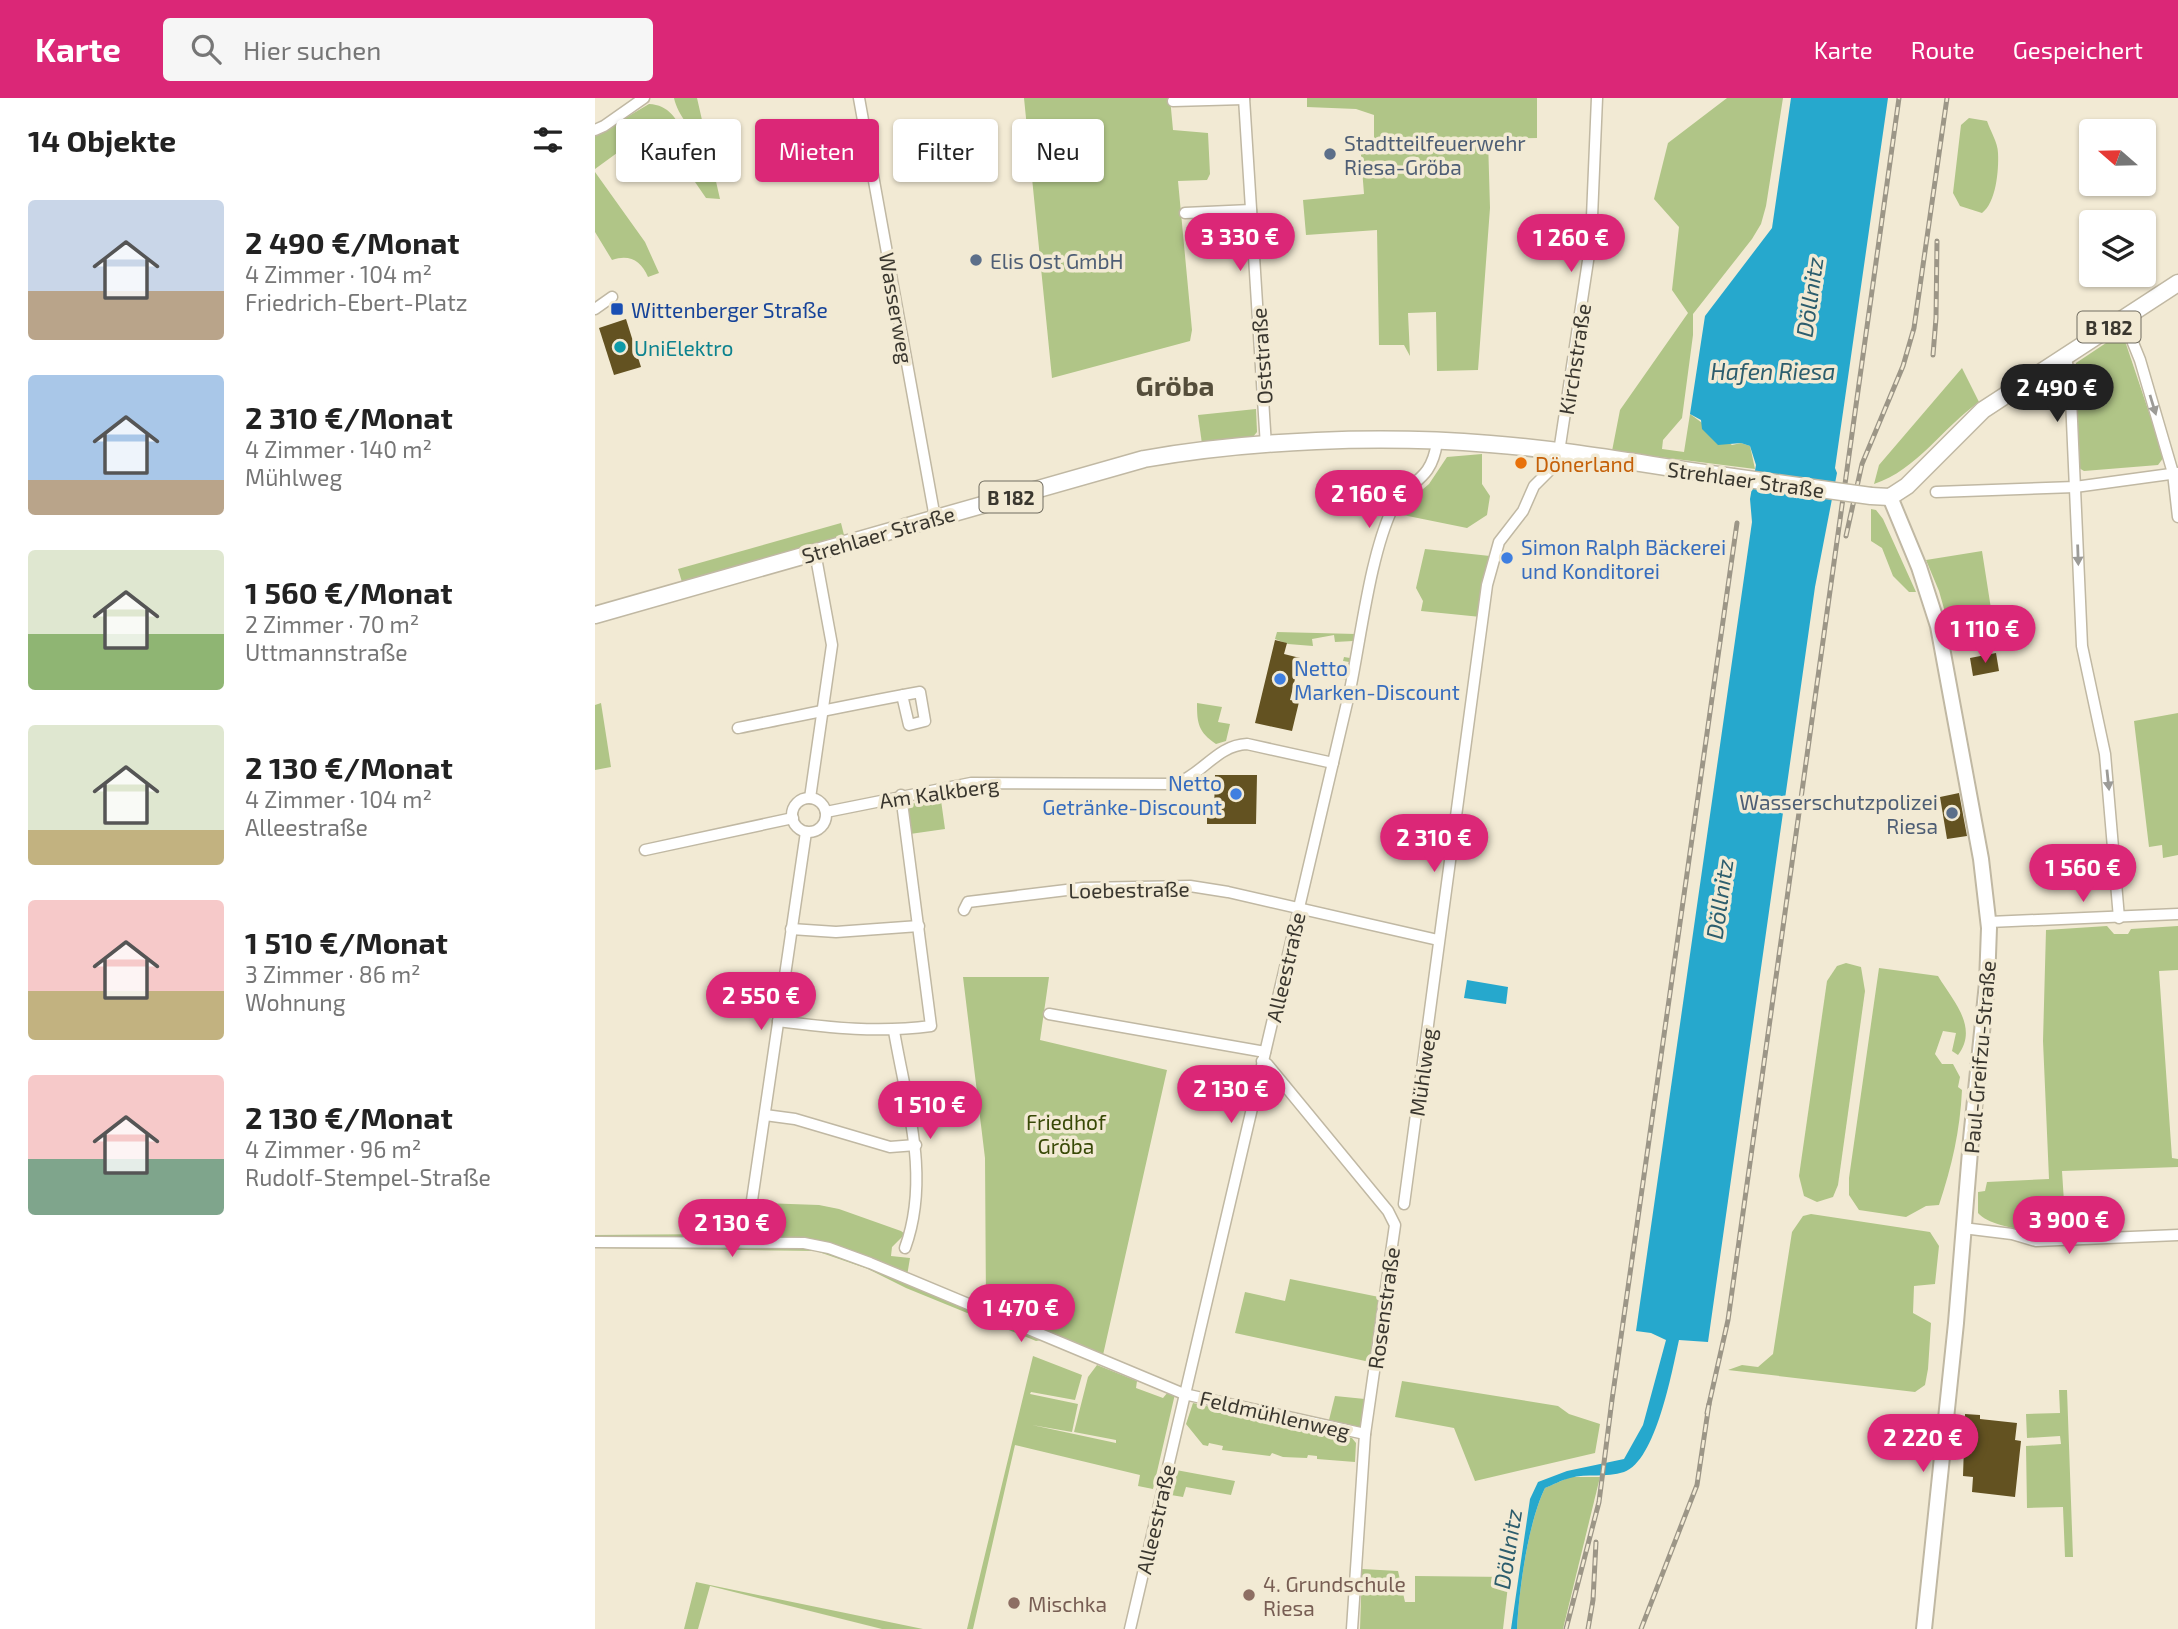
<!DOCTYPE html>
<html lang="de">
<head>
<meta charset="utf-8">
<style>
	body { margin:0; font-family:"Exo 2",sans-serif; background:#f6f6f6; color:#222; height:100vh; display:flex; flex-direction:column; font-size:26px; white-space:nowrap }
	* { box-sizing:border-box; margin:0 }
	p { font-size:23px; color:#767676 }
	.icon { flex:none; width:38px; height:38px; fill:none; stroke:currentColor; stroke-width:2; stroke-linecap:round; stroke-linejoin:round }
	.map { position:relative; flex:1; overflow:hidden }
	.sheet { display:flex; flex-direction:column; background:#fff; width:595px }
	.sheet>* { flex:none }
	.banner { position:absolute; left:21px; top:21px; width:665px; height:63px; display:flex; gap:14px }
	.needle { width:46px; rotate:290deg }
	.buttons { position:absolute; left:1484px; top:21px; display:grid; gap:14px }
	.buttons a { display:grid; place-items:center; width:77px; height:77px; border-radius:7px; background:#fff; box-shadow:0 2px 5px #0004; font-size:35px }
	.price { position:absolute; translate:-50% -60px; padding:0 16px; border-radius:24px; background:#db2777; color:#fff; font-size:23px; line-height:46px; filter:drop-shadow(0 2px 4px #0008) }
	.price::after { content:''; position:absolute; left:50%; top:42px; width:21px; height:16px; margin-left:-10px; background:inherit; clip-path:polygon(0 0,100% 0,50% 100%) }
	.price.on { background:#222; color:#fff }
	ul { padding:0; list-style:none }
	li { display:flex; align-items:center; gap:21px; height:175px; padding:0 28px }
	li span { display:grid; place-items:center; flex:none; width:196px; height:140px; border-radius:7px; color:#555 }
	li>.icon { margin-inline-start:auto }
	span .icon { width:84px; height:84px; fill:#fffc; stroke-width:1 }
	li b { font-size:30px }
	h2 { display:flex; justify-content:space-between; align-items:center; height:84px; padding:0 28px; font-size:30px }
	.tag { padding:0 24px; border-radius:7px; background:#fff; box-shadow:0 2px 5px #0004; font-size:24px; line-height:63px }
	.tag.on { background:#db2777; color:#fff }
	header { display:flex; align-items:center; gap:42px; box-sizing:border-box; height:98px; padding:0 35px; background:#db2777; color:#fff }
	header strong { font-size:33px }
	nav { display:flex; gap:38px; margin-inline-start:auto; font-size:24px }
	.search { width:490px; height:63px; background:#f6f6f6; display:flex; align-items:center; gap:18px; box-sizing:border-box; padding:0 24px; border-radius:7px; color:#767676; font-size:26px }
	main { display:flex; flex:1; min-height:0 }
	.map>svg:first-child { display:block }
	.green { fill:#b0c587 }
	.water { fill:#26a8cd }
	.building { fill:#635221 }
	.lines { fill:none; stroke-linecap:round; stroke-linejoin:round }
	.street-casing { stroke:#c0b8a3; stroke-width:13 }
	.secondary-casing { stroke:#c0b8a3; stroke-width:18 }
	.primary-casing { stroke:#c0b8a3; stroke-width:19 }
	.street { stroke:#fff; stroke-width:10 }
	.secondary { stroke:#fff; stroke-width:14 }
	.primary { stroke:#fff; stroke-width:16 }
	.rail-casing { stroke:#9c9687; stroke-width:5 }
	.rail { stroke:#f2ead4; stroke-width:2.5; stroke-dasharray:8; stroke-linecap:butt }
	.primary-bridge-casing { stroke:#c0b8a3; stroke-width:19; stroke-linecap:butt }
	.primary-bridge { stroke:#fff; stroke-width:16 }
	.oneway { fill:#9c9b97 }
	.service-dot { fill:#5c6f8a; stroke:#f2ead4; stroke-width:2.5 }
	.transit-dot { fill:#1a4fb4; stroke:#f2ead4; stroke-width:2.5 }
	.culture-dot { fill:#0f9aa8; stroke:#f2ead4; stroke-width:2.5 }
	.food-dot { fill:#e8710a; stroke:#f2ead4; stroke-width:2.5 }
	.shop-dot { fill:#3f7fe0; stroke:#f2ead4; stroke-width:2.5 }
	.education-dot { fill:#8d6e63; stroke:#f2ead4; stroke-width:2.5 }
	.labels { text-anchor:middle; dominant-baseline:central; stroke-width:7; stroke-linejoin:round; paint-order:stroke }
	.shield { fill:#f2ead4; stroke:#716d60; stroke-width:2 }
	.shield-label { font-size:19px; font-weight:bold; fill:#3a372f }
	.service-label { font-size:21px; fill:#4e5e75; stroke:#f2ead4; text-anchor:start }
	.street-label { font-size:21px; fill:#3a372f; stroke:#f2ead4 }
	.transit-label { font-size:21px; fill:#164399; stroke:#f2ead4; text-anchor:start }
	.culture-label { font-size:21px; fill:#0d838f; stroke:#f2ead4; text-anchor:start }
	.food-label { font-size:21px; fill:#c56008; stroke:#f2ead4; text-anchor:start }
	.shop-label { font-size:21px; fill:#366cbe; stroke:#f2ead4; text-anchor:start }
	.park-label { font-size:21px; fill:#384906; stroke:#f2ead4 }
	.education-label { font-size:21px; fill:#785e54; stroke:#f2ead4; text-anchor:start }
	.water-label { font-size:23px; font-style:italic; fill:#2c5d6d; stroke:#f2ead4 }
	.district-label { font-size:28px; font-weight:bold; fill:#554e3b; stroke:#f2ead4 }
</style>
</head>
<body>
<header>
<strong>Karte</strong>
<div class="search"><svg class="icon" aria-label="search" viewBox="0 0 24 24"><circle cx="10" cy="10" r="6"/><path d="M15 15l6 6"/></svg>Hier suchen</div>
<nav><a>Karte</a><a>Route</a><a>Gespeichert</a></nav>
</header>
<main>
<section class="sheet">
<h2>14 Objekte<svg class="icon" aria-label="filters" viewBox="0 0 24 24"><path d="M4 7h16M4 17h16"/><circle cx="9" cy="7" r="2"/><circle cx="15" cy="17" r="2"/></svg></h2>
<ul>
<li><span style="background:linear-gradient(#c9d6e8 65%,#b9a48a 0)"><svg class="icon" aria-label="home" viewBox="0 0 24 24"><path d="M3 11l9-7 9 7M6 9v11h12V9"/></svg></span><div><b>2 490 €/Monat</b><p>4 Zimmer · 104 m²</p><p>Friedrich-Ebert-Platz</p></div></li>
<li><span style="background:linear-gradient(#a9c7e8 75%,#b9a48a 0)"><svg class="icon" aria-label="home" viewBox="0 0 24 24"><path d="M3 11l9-7 9 7M6 9v11h12V9"/></svg></span><div><b>2 310 €/Monat</b><p>4 Zimmer · 140 m²</p><p>Mühlweg</p></div></li>
<li><span style="background:linear-gradient(#dfe7d0 60%,#8fb573 0)"><svg class="icon" aria-label="home" viewBox="0 0 24 24"><path d="M3 11l9-7 9 7M6 9v11h12V9"/></svg></span><div><b>1 560 €/Monat</b><p>2 Zimmer · 70 m²</p><p>Uttmannstraße</p></div></li>
<li><span style="background:linear-gradient(#dfe7d0 75%,#c2b280 0)"><svg class="icon" aria-label="home" viewBox="0 0 24 24"><path d="M3 11l9-7 9 7M6 9v11h12V9"/></svg></span><div><b>2 130 €/Monat</b><p>4 Zimmer · 104 m²</p><p>Alleestraße</p></div></li>
<li><span style="background:linear-gradient(#f6c9c9 65%,#c2b280 0)"><svg class="icon" aria-label="home" viewBox="0 0 24 24"><path d="M3 11l9-7 9 7M6 9v11h12V9"/></svg></span><div><b>1 510 €/Monat</b><p>3 Zimmer · 86 m²</p><p>Wohnung</p></div></li>
<li><span style="background:linear-gradient(#f6c9c9 60%,#7fa58c 0)"><svg class="icon" aria-label="home" viewBox="0 0 24 24"><path d="M3 11l9-7 9 7M6 9v11h12V9"/></svg></span><div><b>2 130 €/Monat</b><p>4 Zimmer · 96 m²</p><p>Rudolf-Stempel-Straße</p></div></li>
</ul>
</section>
<div class="map">
<svg width="1583" height="1531" viewBox="0 0 1583 1531">
	<rect width="100%" height="100%" fill="#f2ead4"/>
	<g class="green">
		<path d="M79,0h23l23,101 -14,-1 -22,-32 10,-9 5,-9c-5,-19 -21,-31 -25,-50z"/>
		<path d="M429,0h146l3,32 35,3 2,41 -3,6 -29,1 14,149 -2,11 -138,37z"/>
		<path d="M712,0h230v40l-49,1 2,69 -12,162 -41,1 -1,-59 -28,1 2,43 -6,-11h-25l-2,-115 -71,5 -3,-35 61,-6 -4,-51h14v-28l-18,-6 -49,-2z"/>
		<path d="M1132,0h56l-17,108 -5,18 -9,15 -59,75v21l-11,83 -19,22 -1,9 22,3 6,-38 42,31 9,-2 9,3 5,23 -143,-18 8,-41 68,-97 -16,-23 7,-63 -25,-28 14,-56z"/>
		<path d="M54,6c20,1 28,15 36,32l-4,-1 -7,6 4,7 8,-4 -5,11 -5,1 -22,-30 -59,43v-33z"/>
		<path d="M1374,20l18,3c3,9 11,22 11,32 1,17 -2,50 -16,60l-22,-7 -7,-13 8,-68z"/>
		<path d="M0,74l50,70 14,31 -11,4c-7,-16 -18,-23 -36,-17l-17,-28z"/>
		<path d="M1520,239l10,4 39,116 -6,8 -74,6 -5,-3 -3,-105z"/>
		<path d="M1367,270l17,34c-36,25 -62,68 -105,82l5,-19z"/>
		<path d="M661,311l1,23 -5,6 -50,6 -4,-29z"/>
		<path d="M887,356v30l8,12 -3,19 -20,13 -69,-14 6,-9 25,-21 18,-27z"/>
		<path d="M1276,411l5,1 7,9 33,73h-7l-16,-16 -11,-28 -11,-7z"/>
		<path d="M246,425l3,12 -162,47 -4,-13z"/>
		<path d="M830,451l65,7 -9,61 -60,-6 2,-10 -7,-13z"/>
		<path d="M1387,453l12,77 -42,9 -13,-46 -13,-31z"/>
		<path d="M682,534l79,2 -9,45 -9,1 7,-1 4,-17 -6,-1 1,-4 6,1 3,-17 -18,1 -1,-7 -22,4 1,7 -25,-2 -13,-5z"/>
		<path d="M6,605l10,64 -16,3v-65z"/>
		<path d="M602,605l25,4 -4,15 12,2 -4,17 -10,3c-18,-12 -19,-21 -19,-41z"/>
		<path d="M1583,615v142l-15,3 -1,-13 -13,2 -15,-126z"/>
		<path d="M343,695h2l5,36 -35,5 -3,-30 9,-1 1,4 2,-5 13,-3z"/>
		<path d="M1512,828l7,8h14l3,-5 47,-3v44l-19,1 13,187 6,1v8l-116,4 4,62c-21,0 -75,-4 -88,-20v-21l7,-1 2,-9 62,-3 -6,-138 3,-111z"/>
		<path d="M1251,865l15,4 4,24 -27,194 -5,12 -16,5 -13,-6 -5,-20 28,-195 10,-15z"/>
		<path d="M1284,870l59,8c15,25 41,51 20,79l-6,-4 4,-18 -13,-2 -8,23 7,10h11l7,13 -2,10 4,3c-2,41 -10,76 -23,115l-13,1 -20,11 -47,-7 -10,-15v-17z"/>
		<path d="M368,879h86l-9,63 127,30 -64,285 35,14 -1,3 -227,-95v-3l76,31 -1,-147z"/>
		<path d="M115,1103l31,2 -5,36h-141v-4l122,-1z"/>
		<path d="M167,1105l57,2 20,4 62,22 4,3 -13,13 -1,9 19,2 -3,18 -61,-26 -107,-11 5,-33 3,1 -4,27 14,2 1,-9h6z"/>
		<path d="M1216,1116l119,18 9,14 -4,38 -21,2 -1,27 18,10 -3,46 -3,16 -10,7 -187,-22 14,-5 16,2 15,-13 19,-122 11,-16z"/>
		<path d="M0,1147l222,4 52,17 172,74 -5,1 -130,-53 -38,-19 -52,-18 -221,-3z"/>
		<path d="M695,1181l89,18 -9,65 -135,-29 10,-41 40,9z"/>
		<path d="M438,1258l49,19 -7,25 -44,-8 -1,2 48,10 -6,28 -40,-7 84,18v-3l-42,-8 14,-55 9,-12 40,16 -1,7 27,10 5,-6 7,2 -22,95 -15,-3 2,-11 -125,-30 -42,184h-6z"/>
		<path d="M807,1283l156,25 11,8 31,10 -5,29 -120,28 -21,-53 -59,-11z"/>
		<path d="M1464,1292h8l6,167h-8l-2,-50 -36,1 -1,-62 35,-2 -1,-8 -33,2 -1,-24 34,-1z"/>
		<path d="M740,1298l30,3 -5,28 -31,-7z"/>
		<path d="M598,1305l159,35 4,5 -1,19 -38,-3v-3l-9,-1 -1,3 -24,-1 -11,-4 -2,3 -48,-6 1,-4 -14,-3 -1,3 -5,-1 -17,-21z"/>
		<path d="M581,1372l59,11 -4,14 -45,-8 -3,10 -12,-2z"/>
		<path d="M975,1379h30l-37,152h-46c2,-40 11,-106 28,-141z"/>
		<path d="M767,1471l36,2 7,31h10v-26l94,1 -6,52h-143z"/>
		<path d="M101,1484l14,3 213,44h-41l-172,-43 -12,43h-14z"/>
	</g>
	<g class="water">
		<path d="M1196,0h97l-53,370 2,5 -22,114 -107,755 -29,-2c-7,31 -23,121 -55,132 -18,6 -37,1 -54,6 -9,2 -17,7 -25,10 -17,35 -26,101 -28,141h-6l19,-130 8,-17 29,-11 57,-12 19,-34 23,-85 -15,-7 -15,-2 116,-809 -2,-23 6,-34 -6,-19 -9,-3 -23,2 -16,-16 -1,-9 -11,-6 15,-98 67,-88z"/>
		<path d="M872,882l41,7 -2,17 -42,-6z"/>
	</g>
	<g class="building">
		<path d="M31,221l15,48 -27,8 -15,-47z"/>
		<path d="M680,542l12,3 -3,11 16,4 -10,42 9,2 -7,29 -37,-8z"/>
		<path d="M1401,555l3,18 -26,5 -3,-18z"/>
		<path d="M620,677h42l-1,49h-49v-11h7z"/>
		<path d="M1364,695l8,43 -20,3 -7,-42z"/>
		<path d="M1370,1316l15,1v4l37,4 -2,17 6,1 -6,56 -43,-5 1,-15 -10,-1z"/>
	</g>
	<g class="lines">
		<g class="street-casing">
			<g id="street">
				<path d="M264,0l76,420"/>
				<path d="M649,0l22,348"/>
				<path d="M578,3l71,-2"/>
				<path d="M0,32l9,-4 40,-28"/>
				<path d="M590,115l66,-3"/>
				<path d="M0,211l17,-12"/>
				<path d="M1528,220l17,42 33,113 5,44"/>
				<path d="M1470,257l5,21 12,270 23,108 14,164"/>
				<path d="M1341,394l139,-5 103,-14"/>
				<path d="M143,630c60,-12 121,-25 182,-36l5,29 -16,4 -7,-30"/>
				<circle cx="214" cy="717" r="17"/>
				<path d="M215,700l22,-153 -17,-93"/>
				<path d="M231,714l145,-29 204,1c27,-9 42,-39 72,-40l86,19"/>
				<path d="M50,752l148,-32"/>
				<path d="M369,812l4,-8 115,-14 107,-2 38,6 210,48"/>
				<path d="M1394,824l189,-8"/>
				<path d="M196,831l45,3 83,-6"/>
				<path d="M454,916l216,38"/>
				<path d="M183,923c53,7 101,12 153,5l-30,-231"/>
				<path d="M299,933c12,71 37,146 11,217"/>
				<path d="M667,963l5,3 121,147 7,14 -30,209 -13,195"/>
				<path d="M170,1017l30,4 95,28 26,-2"/>
				<path d="M809,1106l83,-619 12,-43 24,-31 11,-25 18,-18 7,-16 32,-211 6,-143"/>
				<path d="M161,1121l-6,-5 56,-382"/>
				<path d="M1368,1130l49,6 24,7 142,-6"/>
				<path d="M0,1144l209,1 25,5 41,15 314,131 181,40"/>
				<path d="M535,1531l220,-939c11,-53 20,-135 43,-183 14,-28 38,-22 44,-65"/>
			</g>
		</g>
		<g class="secondary-casing">
			<path id="secondary" d="M1295,399l29,70 19,59 43,233 8,69 -2,55 -16,156 -15,184 -32,306"/>
		</g>
		<g class="primary-casing">
			<g id="primary">
				<path d="M1276,398l19,1 17,-11 76,-76 195,-127"/>
				<path d="M0,517l549,-156c106,-19 238,-24 346,-15 81,6 162,22 243,33"/>
			</g>
		</g>
		<use href="#street" class="street"/>
		<use href="#secondary" class="secondary"/>
		<use href="#primary" class="primary"/>
		<g class="rail-casing">
			<g id="rail">
				<path d="M1338,257l3,-37 1,-77"/>
				<path d="M1251,438l16,-72 41,-98 11,-38 33,-230"/>
				<path d="M1112,1315l21,-93 171,-1222"/>
				<path d="M971,1531l33,-127 13,-102 125,-877"/>
				<path d="M993,1531l5,-29 3,-58"/>
				<path d="M1046,1531l56,-144 12,-81"/>
			</g>
		</g>
		<use href="#rail" class="rail"/>
		<g class="primary-bridge-casing">
			<path id="primary-bridge" d="M1138,379l138,19"/>
		</g>
		<use href="#primary-bridge" class="primary-bridge"/>
	</g>
	<defs><path id="oneway-solid" d="M-6-.8H1V-3.2L6.5 0L1 3.2V.8H-6Z" transform="scale(1.75)"/></defs>
	<g class="oneway">
		<use href="#oneway-solid" transform="translate(1558 307) rotate(73)"/>
		<use href="#oneway-solid" transform="translate(1483 457) rotate(88)"/>
		<use href="#oneway-solid" transform="translate(1513 682) rotate(84)"/>
	</g>
	<g class="service-dot">
		<circle cx="735" cy="56" r="7"/>
		<circle cx="381" cy="162" r="7"/>
		<circle cx="1357" cy="715" r="7"/>
	</g>
	<rect class="transit-dot" x="15" y="204" width="14" height="14" rx="3.5"/>
	<circle class="culture-dot" cx="25" cy="249" r="7"/>
	<circle class="food-dot" cx="926" cy="365" r="7"/>
	<g class="shop-dot">
		<circle cx="912" cy="460" r="7"/>
		<circle cx="685" cy="581" r="7"/>
		<circle cx="641" cy="696" r="7"/>
	</g>
	<g class="education-dot">
		<circle cx="654" cy="1497" r="7"/>
		<circle cx="419" cy="1505" r="7"/>
	</g>
	<g class="labels">
		<g class="shield">
			<rect x="1482.5" y="213.5" width="63" height="31" rx="5"/>
			<rect x="384.5" y="383.5" width="63" height="31" rx="5"/>
		</g>
		<g class="shield-label">
			<text x="1514" y="229">B 182</text>
			<text x="416" y="399">B 182</text>
		</g>
		<g class="service-label">
			<text x="749" y="44">Stadtteilfeuerwehr<tspan x="749" dy="24">Riesa-Gröba</tspan></text>
			<text x="395" y="162">Elis Ost GmbH</text>
			<text x="1343" y="703" text-anchor="end">Wasserschutzpolizei<tspan x="1343" dy="24">Riesa</tspan></text>
		</g>
		<g class="street-label">
			<text transform="translate(302 210) rotate(80)">Wasserweg</text>
			<text transform="translate(666 258) rotate(-94)">Oststraße</text>
			<text transform="translate(979 261) rotate(-81)">Kirchstraße</text>
			<text transform="translate(1151 381) rotate(8)">Strehlaer Straße</text>
			<text transform="translate(283 436) rotate(-16)">Strehlaer Straße</text>
			<text transform="translate(344 694) rotate(-8)">Am Kalkberg</text>
			<text transform="translate(534 791) rotate(-1)">Loebestraße</text>
			<text transform="translate(690 869) rotate(-77)">Alleestraße</text>
			<text transform="translate(1384 959) rotate(-85)">Paul-Greifzu-Straße</text>
			<text transform="translate(827 974) rotate(-82)">Mühlweg</text>
			<text transform="translate(788 1210) rotate(-82)">Rosenstraße</text>
			<text transform="translate(680 1316) rotate(13)">Feldmühlenweg</text>
			<text transform="translate(560 1421) rotate(-77)">Alleestraße</text>
		</g>
		<g class="transit-label">
			<text x="36" y="211">Wittenberger Straße</text>
		</g>
		<g class="culture-label">
			<text x="39" y="249">UniElektro</text>
		</g>
		<g class="food-label">
			<text x="940" y="365">Dönerland</text>
		</g>
		<g class="shop-label">
			<text x="926" y="448">Simon Ralph Bäckerei<tspan x="926" dy="24">und Konditorei</tspan></text>
			<text x="699" y="569">Netto<tspan x="699" dy="24">Marken-Discount</tspan></text>
			<text x="627" y="684" text-anchor="end">Netto<tspan x="627" dy="24">Getränke-Discount</tspan></text>
		</g>
		<g class="park-label">
			<text x="471" y="1023">Friedhof<tspan x="471" dy="24">Gröba</tspan></text>
		</g>
		<g class="education-label">
			<text x="668" y="1485">4. Grundschule<tspan x="668" dy="24">Riesa</tspan></text>
			<text x="433" y="1505">Mischka</text>
		</g>
		<g class="water-label">
			<text transform="translate(1214 199) rotate(-82)">Döllnitz</text>
			<text x="1178" y="273">Hafen Riesa</text>
			<text transform="translate(1124 801) rotate(-82)">Döllnitz</text>
			<text transform="translate(912 1451) rotate(-81)">Döllnitz</text>
		</g>
		<g class="district-label">
			<text x="580" y="287">Gröba</text>
		</g>
	</g>
</svg>
<div class="buttons">
<a><svg class="needle" viewBox="-14 -14 28 28"><path d="M0-13l5 13h-10z" fill="#e53935"/><path d="M0 13l5-13h-10z" fill="#767676"/></svg></a>
<a><svg class="icon" aria-label="layers" viewBox="0 0 24 24"><path d="M12 4l9 5-9 5-9-5zM3 14l9 5 9-5"/></svg></a>
</div>
<b class="price" style="left:645px;top:175px">3 330 €</b>
<b class="price" style="left:976px;top:176px">1 260 €</b>
<b class="price on" style="left:1462px;top:326px">2 490 €</b>
<b class="price" style="left:774px;top:432px">2 160 €</b>
<b class="price" style="left:1390px;top:567px">1 110 €</b>
<b class="price" style="left:839px;top:776px">2 310 €</b>
<b class="price" style="left:1488px;top:806px">1 560 €</b>
<b class="price" style="left:166px;top:934px">2 550 €</b>
<b class="price" style="left:636px;top:1027px">2 130 €</b>
<b class="price" style="left:335px;top:1043px">1 510 €</b>
<b class="price" style="left:1474px;top:1158px">3 900 €</b>
<b class="price" style="left:137px;top:1161px">2 130 €</b>
<b class="price" style="left:426px;top:1246px">1 470 €</b>
<b class="price" style="left:1328px;top:1376px">2 220 €</b>
<div class="banner">
<a class="tag">Kaufen</a>
<a class="tag on">Mieten</a>
<a class="tag">Filter</a>
<a class="tag">Neu</a>
</div>
</div>
</main>
</body>
</html>
